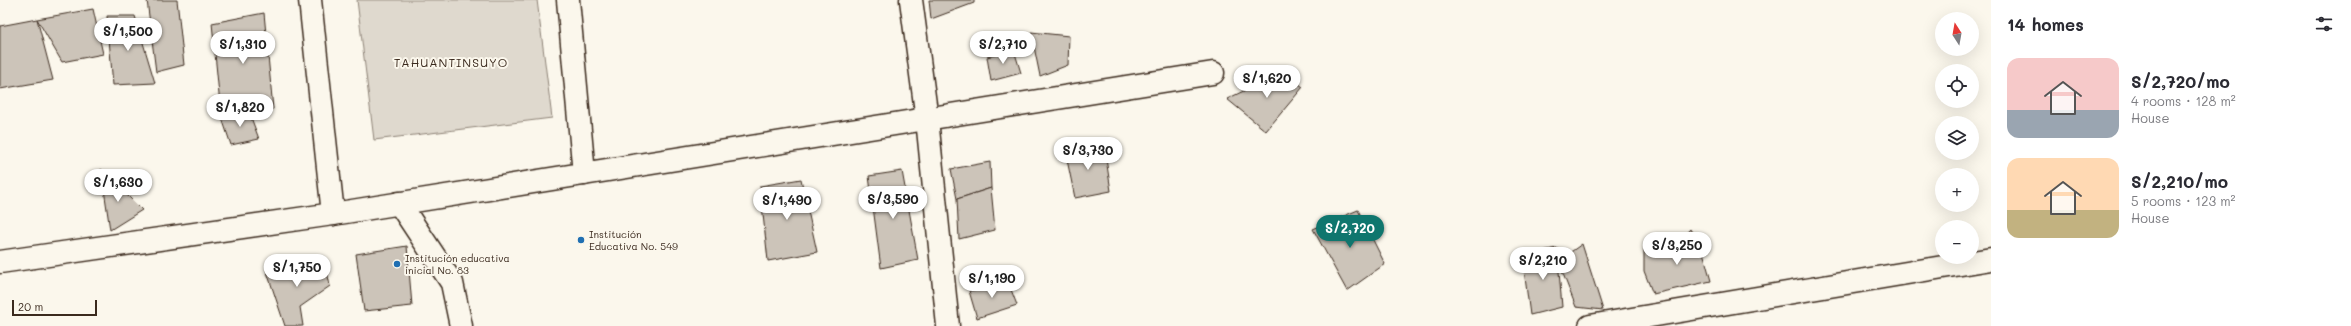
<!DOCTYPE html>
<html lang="en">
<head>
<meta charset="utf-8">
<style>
	body { margin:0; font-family:Mali,sans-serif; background:#f2f2f3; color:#2b2b33; height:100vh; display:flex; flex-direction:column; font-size:15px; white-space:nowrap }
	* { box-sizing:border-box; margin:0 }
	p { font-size:13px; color:#7c7c81 }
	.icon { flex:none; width:22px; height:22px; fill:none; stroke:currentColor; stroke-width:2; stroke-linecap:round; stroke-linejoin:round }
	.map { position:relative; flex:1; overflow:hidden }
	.drawer { display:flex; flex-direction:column; background:#fff; width:360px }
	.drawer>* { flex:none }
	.needle { width:26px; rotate:349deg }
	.controls { position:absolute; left:1935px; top:12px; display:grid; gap:8px }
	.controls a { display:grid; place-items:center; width:44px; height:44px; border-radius:50%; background:#fff; box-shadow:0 4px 16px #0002; font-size:20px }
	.scale { position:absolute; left:12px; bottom:10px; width:85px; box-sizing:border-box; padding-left:4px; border:2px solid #3b2a1e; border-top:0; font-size:11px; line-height:14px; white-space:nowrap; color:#3b2a1e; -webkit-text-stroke:3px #fbf7ec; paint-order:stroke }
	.price { position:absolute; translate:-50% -34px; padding:0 9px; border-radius:14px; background:#fff; color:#222; font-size:13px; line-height:26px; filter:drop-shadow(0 1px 2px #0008) }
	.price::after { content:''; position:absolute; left:50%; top:24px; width:12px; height:9px; margin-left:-6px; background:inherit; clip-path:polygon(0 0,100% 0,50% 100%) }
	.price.on { background:#0f766e; color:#fff }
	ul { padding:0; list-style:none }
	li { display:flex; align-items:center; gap:12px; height:100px; padding:0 16px }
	li span { display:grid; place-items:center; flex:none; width:112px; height:80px; border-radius:12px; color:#555 }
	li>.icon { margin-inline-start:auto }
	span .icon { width:48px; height:48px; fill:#fffc; stroke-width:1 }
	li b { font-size:17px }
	h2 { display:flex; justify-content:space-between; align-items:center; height:48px; padding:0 16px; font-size:17px }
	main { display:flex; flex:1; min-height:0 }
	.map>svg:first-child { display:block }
	.green { fill:#dfd9ce; stroke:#8d8276 }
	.building { fill:#ccc4b9; stroke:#3b2a1e }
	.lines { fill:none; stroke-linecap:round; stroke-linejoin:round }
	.minor-casing { stroke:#3b2a1e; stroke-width:25 }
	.minor { stroke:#fbf7ec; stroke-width:22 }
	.poi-dot { fill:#1f6fb2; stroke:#fbf7ec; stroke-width:1.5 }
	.labels { text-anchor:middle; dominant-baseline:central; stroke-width:4; stroke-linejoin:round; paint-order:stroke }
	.poi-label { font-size:10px; fill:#3b2a1e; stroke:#fbf7ec; text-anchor:start }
	.quarter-label { font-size:12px; letter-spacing:1px; fill:#3b2a1e; stroke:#fbf7ec }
</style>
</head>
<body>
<main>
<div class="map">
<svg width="1991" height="326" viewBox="0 0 1991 326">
	<rect width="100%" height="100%" fill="#fbf7ec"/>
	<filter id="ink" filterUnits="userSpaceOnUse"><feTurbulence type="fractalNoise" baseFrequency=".025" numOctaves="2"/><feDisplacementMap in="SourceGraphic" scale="8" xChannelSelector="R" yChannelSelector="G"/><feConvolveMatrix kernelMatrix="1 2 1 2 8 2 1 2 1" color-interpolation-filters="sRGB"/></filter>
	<g filter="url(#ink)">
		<path class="green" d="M357,0h180l15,118 -178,22z"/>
		<g class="building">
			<path d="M147,0h30l7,65 -28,7z"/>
			<path d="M929,0h45v3l-43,16z"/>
			<path d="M93,9l10,45 -41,8 -25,-43z"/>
			<path d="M264,13l9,96 -52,6 -9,-92z"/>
			<path d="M107,16h28l20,67 -42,2z"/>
			<path d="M37,19l16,61 -53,9v-63z"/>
			<path d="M1031,32l38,4 -1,29 -28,11z"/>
			<path d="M1014,50l7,23 -30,8 -4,-24z"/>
			<path d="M1283,72l20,15 -37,44 -39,-32z"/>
			<path d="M249,112l10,27 -28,6 -10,-30z"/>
			<path d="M1104,146l7,45 -36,7 -10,-48z"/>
			<path d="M990,162l1,26 -34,11 -6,-30z"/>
			<path d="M101,169l41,41 -32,20z"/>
			<path d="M902,171l16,89 -37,8 -12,-92z"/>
			<path d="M801,179l16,73 -49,9 -8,-75z"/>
			<path d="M991,188l4,42 -36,9 -2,-40z"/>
			<path d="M1358,210l27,54 -38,27 -34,-62z"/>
			<path d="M1690,229l13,23 8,29 -58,13 -9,-23v-22l23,5z"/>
			<path d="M1582,244l21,66 -27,-3 -18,-46z"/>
			<path d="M407,246l5,60 -48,5 -8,-57z"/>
			<path d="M1557,248l5,59 -32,8 -8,-60z"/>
			<path d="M325,261l5,25 -30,21 3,19h-18l-19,-57z"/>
			<path d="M1008,282l9,23 -40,13 -8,-27z"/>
		</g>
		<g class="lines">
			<g class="minor-casing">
				<g id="minor">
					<path d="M310,0l23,214"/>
					<path d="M568,0l16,174"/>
					<path d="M911,0l16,119 21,207"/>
					<path d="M399,203l53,80 9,43"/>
					<path d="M0,262l333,-48 880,-141"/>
					<path d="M1590,326l401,-67"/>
				</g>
			</g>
			<use href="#minor" class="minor"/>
		</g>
	</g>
	<g class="poi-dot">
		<circle cx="581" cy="240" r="4"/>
		<circle cx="397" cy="264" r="4"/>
	</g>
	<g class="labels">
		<g class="poi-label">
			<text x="589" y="234">Institución<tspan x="589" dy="12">Educativa No. 549</tspan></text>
			<text x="405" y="258">Institución educativa<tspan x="405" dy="12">inicial No. 83</tspan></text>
		</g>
		<g class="quarter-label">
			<text x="451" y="62">TAHUANTINSUYO</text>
		</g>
	</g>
</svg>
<div class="controls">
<a><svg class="needle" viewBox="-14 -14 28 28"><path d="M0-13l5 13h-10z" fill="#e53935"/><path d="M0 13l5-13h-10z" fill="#7c7c81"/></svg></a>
<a><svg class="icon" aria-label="locate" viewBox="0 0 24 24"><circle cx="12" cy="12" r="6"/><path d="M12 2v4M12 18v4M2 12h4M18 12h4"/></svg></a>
<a><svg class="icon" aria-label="layers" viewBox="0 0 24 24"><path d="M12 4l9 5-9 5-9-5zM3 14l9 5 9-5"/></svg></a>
<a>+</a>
<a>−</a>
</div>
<div class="scale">20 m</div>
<b class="price" style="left:128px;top:52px">S/1,500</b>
<b class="price" style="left:243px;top:65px">S/1,310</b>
<b class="price" style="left:1003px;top:65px">S/2,710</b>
<b class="price" style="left:1267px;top:99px">S/1,620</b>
<b class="price" style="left:240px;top:128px">S/1,820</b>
<b class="price" style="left:1088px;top:171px">S/3,730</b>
<b class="price" style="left:118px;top:203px">S/1,630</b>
<b class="price" style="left:893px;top:220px">S/3,590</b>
<b class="price" style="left:787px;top:221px">S/1,490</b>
<b class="price on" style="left:1350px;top:249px">S/2,720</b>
<b class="price" style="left:1677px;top:266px">S/3,250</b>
<b class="price" style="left:1543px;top:281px">S/2,210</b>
<b class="price" style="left:297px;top:288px">S/1,750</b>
<b class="price" style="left:992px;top:299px">S/1,190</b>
</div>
<section class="drawer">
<h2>14 homes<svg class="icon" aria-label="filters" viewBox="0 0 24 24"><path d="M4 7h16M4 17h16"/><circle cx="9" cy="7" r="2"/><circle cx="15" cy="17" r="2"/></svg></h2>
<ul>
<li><span style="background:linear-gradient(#f6c9c9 65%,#9aa5b1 0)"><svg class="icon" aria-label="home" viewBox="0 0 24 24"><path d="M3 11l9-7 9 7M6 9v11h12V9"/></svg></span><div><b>S/2,720/mo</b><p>4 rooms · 128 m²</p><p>House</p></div></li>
<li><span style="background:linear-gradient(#ffd9b3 65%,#c2b280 0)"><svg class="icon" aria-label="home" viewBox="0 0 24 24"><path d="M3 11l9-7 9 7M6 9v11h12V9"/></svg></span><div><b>S/2,210/mo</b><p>5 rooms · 123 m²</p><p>House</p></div></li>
</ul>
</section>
</main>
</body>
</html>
